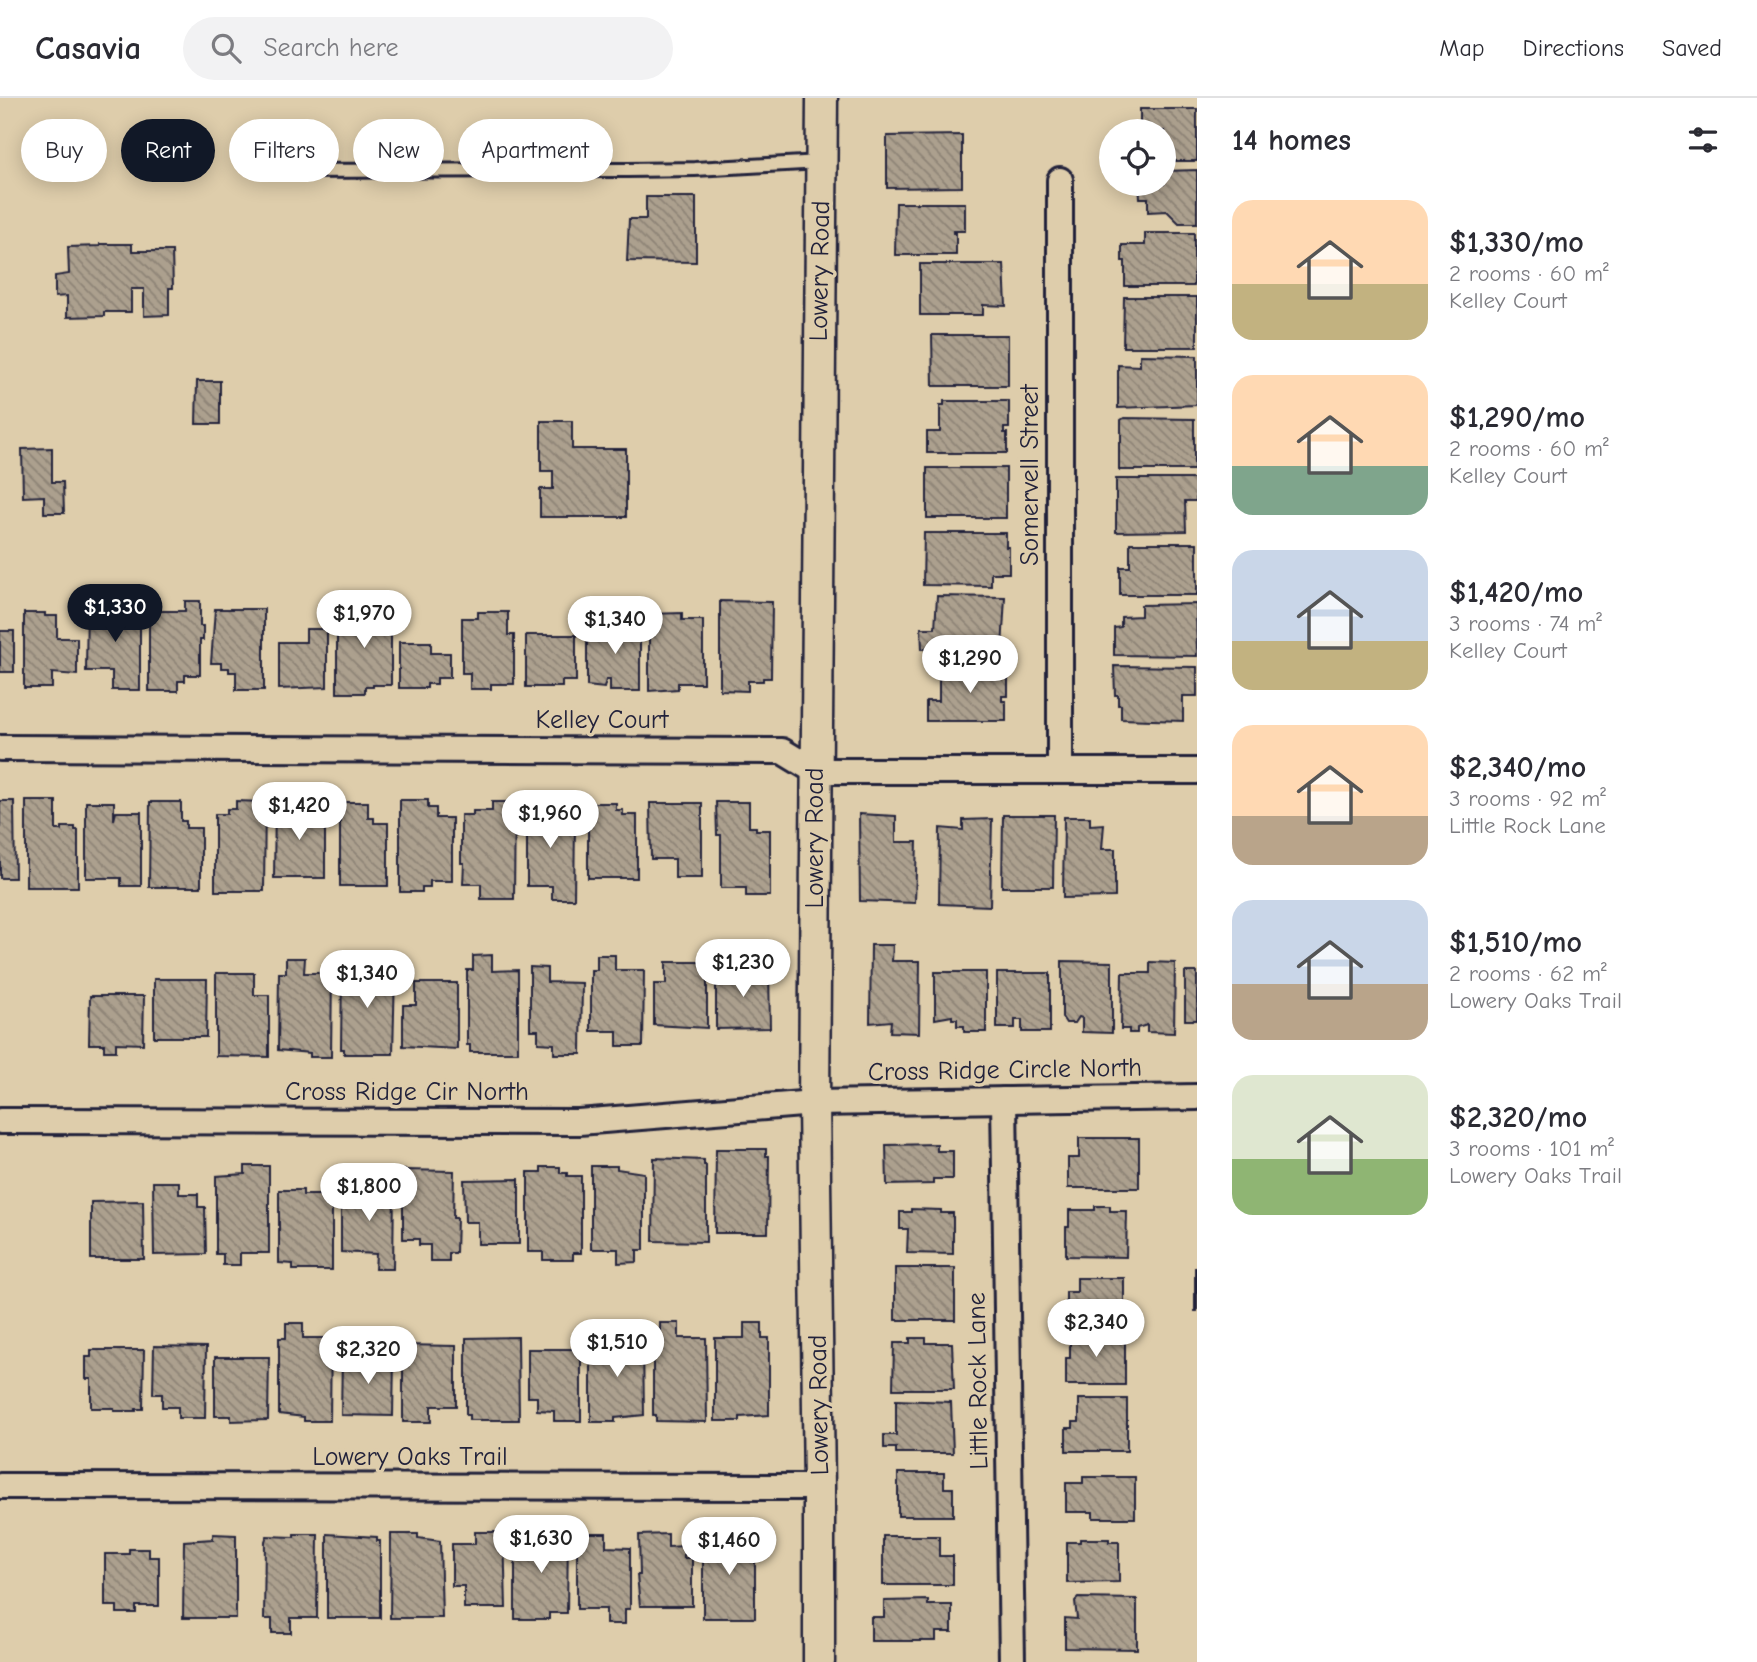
<!DOCTYPE html>
<html lang="en">
<head>
<meta charset="utf-8">
<style>
	body { margin:0; font-family:"Comic Neue",sans-serif; background:#f2f2f3; color:#2b2b33; height:100vh; display:flex; flex-direction:column; font-size:26px; white-space:nowrap }
	* { box-sizing:border-box; margin:0 }
	p { font-size:23px; color:#7c7c81 }
	.icon { flex:none; width:38px; height:38px; fill:none; stroke:currentColor; stroke-width:2; stroke-linecap:round; stroke-linejoin:round }
	.map { position:relative; flex:1; overflow:hidden }
	.panel { display:flex; flex-direction:column; background:#fff; width:560px }
	.panel>* { flex:none }
	.top-card { position:absolute; left:21px; top:21px; width:665px; height:63px; display:flex; gap:14px }
	.buttons { position:absolute; left:1099px; top:21px; display:grid; gap:14px }
	.buttons a { display:grid; place-items:center; width:77px; height:77px; border-radius:50%; background:#fff; box-shadow:0 4px 18px #0003; font-size:35px }
	.price { position:absolute; translate:-50% -60px; padding:0 16px; border-radius:24px; background:#fff; color:#222; font-size:23px; line-height:46px; filter:drop-shadow(0 2px 4px #0008) }
	.price::after { content:''; position:absolute; left:50%; top:42px; width:21px; height:16px; margin-left:-10px; background:inherit; clip-path:polygon(0 0,100% 0,50% 100%) }
	.price.on { background:#111827; color:#fff }
	ul { padding:0; list-style:none }
	li { display:flex; align-items:center; gap:21px; height:175px; padding:0 35px }
	li span { display:grid; place-items:center; flex:none; width:196px; height:140px; border-radius:21px; color:#555 }
	li>.icon { margin-inline-start:auto }
	span .icon { width:84px; height:84px; fill:#fffc; stroke-width:1 }
	li b { font-size:30px }
	h2 { display:flex; justify-content:space-between; align-items:center; height:84px; padding:0 35px; font-size:30px }
	.chip { padding:0 24px; border-radius:32px; background:#fff; box-shadow:0 4px 18px #0003; font-size:24px; line-height:63px }
	.chip.on { background:#111827; color:#fff }
	header { display:flex; align-items:center; gap:42px; box-sizing:border-box; height:98px; padding:0 35px; background:#fff; border-bottom:2px solid #e1e1e2 }
	header strong { font-size:33px }
	nav { display:flex; gap:38px; margin-inline-start:auto; font-size:24px }
	.search { width:490px; height:63px; background:#f2f2f3; display:flex; align-items:center; gap:18px; box-sizing:border-box; padding:0 24px; border-radius:38px; color:#7c7c81; font-size:26px }
	main { display:flex; flex:1; min-height:0 }
	.map>svg:first-child { display:block }
	.building { fill:url(#building-back-hatch); stroke:#22223b; stroke-width:2 }
	.lines { fill:none; stroke-linecap:round; stroke-linejoin:round }
	.service-casing { stroke:#22223b; stroke-width:18 }
	.minor-casing { stroke:#22223b; stroke-width:30 }
	.tertiary-casing { stroke:#22223b; stroke-width:35 }
	.service { stroke:#decdab; stroke-width:12 }
	.minor { stroke:#decdab; stroke-width:24 }
	.tertiary { stroke:#decdab; stroke-width:30 }
	.labels { text-anchor:middle; dominant-baseline:central; stroke-width:7; stroke-linejoin:round; paint-order:stroke }
	.street-label { font-size:26px; fill:#22223b; stroke:#decdab }
</style>
</head>
<body>
<header>
<strong>Casavia</strong>
<div class="search"><svg class="icon" aria-label="search" viewBox="0 0 24 24"><circle cx="10" cy="10" r="6"/><path d="M15 15l6 6"/></svg>Search here</div>
<nav><a>Map</a><a>Directions</a><a>Saved</a></nav>
</header>
<main>
<div class="map">
<svg width="1197" height="1564" viewBox="0 0 1197 1564">
	<defs>
		<pattern id="building-back-hatch" width="6" height="6" patternUnits="userSpaceOnUse" patternTransform="scale(1.75)"><rect width="6" height="6" fill="#aca08e"/><path d="M-1 5l2 2M0 0l6 6M5-1l2 2" fill="none" stroke="#8c8275"/></pattern>
	</defs>
	<rect width="100%" height="100%" fill="#decdab"/>
	<filter id="ink" filterUnits="userSpaceOnUse"><feTurbulence type="fractalNoise" baseFrequency=".0143" numOctaves="2"/><feDisplacementMap in="SourceGraphic" scale="14" xChannelSelector="R" yChannelSelector="G"/><feConvolveMatrix kernelMatrix="1 2 1 2 8 2 1 2 1" color-interpolation-filters="sRGB"/></filter>
	<g filter="url(#ink)">
		<g class="building">
			<path d="M1140,11h57v52h-33v-30h-24z"/>
			<path d="M962,37v52l-75,1v-52z"/>
			<path d="M1197,72v53h-18l-12,-12 -19,1v-14h-8l-1,-14h25v-13z"/>
			<path d="M646,99h50v65l-69,-1 2,-42h17z"/>
			<path d="M896,105h69v28h-12v2h3v22h-61z"/>
			<path d="M1145,135h49v53h-69v-25h-3v-16h23z"/>
			<path d="M100,146h32v7h40l1,37h-4v27l-25,1v-27h-13v23h-27v4l-37,1v-21l-12,1v-21l14,-2 -1,-27 32,-1z"/>
			<path d="M920,166h84l2,42 -23,-1v10h-63z"/>
			<path d="M1124,199h73v50h-74z"/>
			<path d="M932,237h76v51h-75z"/>
			<path d="M1140,257l57,1v49l-79,3v-43l22,1z"/>
			<path d="M197,283h23v43h-24z"/>
			<path d="M944,303h65v27h-5v5h3v20h-80v-21h13v-27h4z"/>
			<path d="M1124,320l70,1v51h-75v-28h2v-22z"/>
			<path d="M541,323h31v28h54v68h-86v-28h13v-18h-12z"/>
			<path d="M52,350v34h11l1,31h-20v-17l-21,1 -1,-48z"/>
			<rect x="927" y="370" width="79" height="50"/>
			<path d="M1116,381h80v22h-11l1,30 -70,1z"/>
			<path d="M924,435h82v14h3v26h-18v13l-68,-1z"/>
			<path d="M1130,445h67v52h-77v-28h10z"/>
			<path d="M937,498l68,1 -3,52h-80l-1,-21h14z"/>
			<path d="M185,503h15v25h3v14h-3v35h-15v6h-7v10h-29v-80h36z"/>
			<path d="M720,503l52,1 -1,76h-8v3h-15v10l-28,-1z"/>
			<path d="M87,506h37v4h16v82h-28v-19h-26z"/>
			<path d="M1196,506l1,52 -83,-1v-27l7,-1v-10l20,-1v-11z"/>
			<path d="M363,507h20v8h8v72h-18v2h-8v6h-28v-81h26z"/>
			<path d="M215,511h49v81h-28v-18h-7v-4h-8v-5h-10z"/>
			<path d="M478,514h30v23h6v49h-23v5h-21v-16h-8v-55h16z"/>
			<path d="M24,515h21v3h12v22h20v37l-25,-2v15h-28z"/>
			<path d="M682,515v7h21v63h-25v6l-29,2v-77z"/>
			<path d="M595,523h45v70h-30v-11h-4l-2,8 -17,-2v-53h8z"/>
			<path d="M306,531h21v58l-48,2v-47h27z"/>
			<rect x="0" y="533" width="14" height="41"/>
			<path d="M526,537h50v46h-14v6h-36z"/>
			<path d="M399,544h32v11h19v25h-13v6h-10v4h-28z"/>
			<path d="M939,568h47v3h22v27h-6v5h4v20h-80v-20h13z"/>
			<path d="M1114,568l83,1v29h-14v25l-62,-2v-14h-3v-10h-3z"/>
			<path d="M400,702h28v8h8v10h16v63h-22v6h-8v5h-22z"/>
			<path d="M0,703h14l1,77h-15z"/>
			<path d="M26,703h30v29h6v-3h13v3h3v57h-52z"/>
			<path d="M236,703l29,1 -1,89h-49v-77h12v-5h9z"/>
			<path d="M86,704h28v18l2,-8h25v74h-20v-8h-35z"/>
			<path d="M150,704h31v19h5v7h15v59h-52z"/>
			<path d="M275,704h29v4h7v9h14v63h-51z"/>
			<path d="M340,704h28v16h6v5h14v63h-48z"/>
			<path d="M492,704h23l-1,97h-33v-15h-18l1,-21h-3v-48h12v-4h19z"/>
			<path d="M527,704h29l-1,14h7v7h13l-1,76h-22v-13h-25z"/>
			<path d="M716,704h33v25h7v3h14v66h-24v-8h-25v-53h-4z"/>
			<path d="M588,705h28v7h7v5h14v63h-49z"/>
			<path d="M650,705h52v75h-27v-19h-24z"/>
			<path d="M859,716l37,2v26h21l-2,61 -55,-2z"/>
			<path d="M1003,717h51l-1,72h-51z"/>
			<path d="M1064,719h26v8l14,-1 -2,25h13v48l-52,1z"/>
			<path d="M992,721l-2,87 -51,-2 1,-76 23,2v-10z"/>
			<path d="M871,847h22l-1,16h28l-1,72 -29,-1 1,-11 -21,2z"/>
			<path d="M492,857v16l26,-1v82h-48v-7h-3v-75h6v-14z"/>
			<path d="M597,857h18v15h29l-1,76h-26v-15h-26v-61h6z"/>
			<path d="M286,860h19l-1,15h28l-1,84h-21v-4l-32,-3 1,-77h7z"/>
			<path d="M348,860h20l-1,15h28l-2,81h-49v-5h-3l1,-81h6z"/>
			<path d="M1062,863l50,1v71l-30,-1v-14l-3,-1 -4,6h-9l-4,-6z"/>
			<path d="M666,864h41v66l-53,-3v-41h12z"/>
			<path d="M1150,864l25,1 -1,70 -27,-1v-7l-10,3v5h-8v-4h-8l1,-56h28z"/>
			<path d="M530,869l17,1v14l35,1 -1,71h-27v-10l-16,-1v-13h-8z"/>
			<path d="M716,871h53l1,59 -54,1z"/>
			<path d="M935,874h51v60h-22v-6h-7v-7h-5v-3l-17,3z"/>
			<rect x="1185" y="874" width="12" height="48"/>
			<path d="M216,875h38v22h15v62l-53,-1z"/>
			<path d="M997,875h53v59h-28v-12h-7v8h-18z"/>
			<path d="M154,881h53l-1,58h-52z"/>
			<path d="M416,885h41v66l-54,-3v-41h13z"/>
			<path d="M90,898h54l-1,48 -27,-1v8h-12v-7h-15z"/>
			<path d="M1079,1040h60v50h-71v-30h11z"/>
			<path d="M937,1046v7h16v28h-20v5l-46,1 -1,-40z"/>
			<path d="M716,1051h50v7h3l-1,77h-53z"/>
			<path d="M654,1060l50,2v5h2v77l-53,-1z"/>
			<path d="M245,1068h24v87h-29v12h-17v-11h-7v-78l29,-2z"/>
			<path d="M591,1068h26v3l27,4v77h-7v12l-19,1v-14h-27z"/>
			<path d="M541,1069h19v6h7v3h14v77h-8v7h-30v-8h-15v-80h13z"/>
			<path d="M403,1072l51,1 -1,47h4l-1,35h-7v8h-19v-16h-11v-6h-16z"/>
			<path d="M519,1081v65h-41v-22h-13l-1,-42z"/>
			<path d="M153,1084h26v12h19v13h7l1,47 -52,1z"/>
			<path d="M348,1089h46l-1,82h-18l1,-15 -35,-2v-60h7z"/>
			<path d="M279,1092h24v5h29v75h-39v-6l-14,-1z"/>
			<path d="M143,1103l1,58h-53v-57z"/>
			<path d="M1095,1108h15v5h17l-1,46 -60,-1v-29h3v-17h26z"/>
			<path d="M911,1111l30,1v3h12v41l-46,-1 1,-24h-8v-17h11z"/>
			<rect x="895" y="1170" width="60" height="52"/>
			<rect x="1195" y="1170" width="2" height="43"/>
			<path d="M1077,1180h47v43h-58v-29h11z"/>
			<path d="M286,1225h17v15h28l-1,83h-26v-4l-25,-3v-76h7z"/>
			<path d="M660,1225h19v15h27l1,84 -51,-1v-6h-3v-77h7z"/>
			<path d="M744,1225h18v15h7v77l-29,2v4h-25v-83h29z"/>
			<path d="M1070,1235h55v52h-59v-27h4z"/>
			<path d="M518,1239l1,83h-50v-5h-3v-77z"/>
			<path d="M591,1240h52l1,77 -29,3v4h-24z"/>
			<path d="M910,1240h16v5h26l2,46h-61l1,-46h16z"/>
			<path d="M403,1247l53,1v60h-25v16h-28z"/>
			<path d="M154,1248l52,1 -1,71h-27v-11h-16v-13h-9z"/>
			<path d="M528,1251h53v72h-27v-10l-17,-1v-13h-9z"/>
			<path d="M91,1252h53l-1,59h-7v2h-22v-3h-23v-29h-5v-22h5z"/>
			<path d="M215,1259h54l-1,63 -37,1v-5h-16z"/>
			<path d="M342,1259l52,1 -1,58 -52,-1z"/>
			<path d="M1079,1301h48v52h-61v-23h7v-6h6z"/>
			<path d="M896,1302l55,2 2,51h-57v-5h-12v-13h12z"/>
			<path d="M898,1375h46v15h9v28h-55z"/>
			<path d="M1083,1379h52v41h-42v-6h-27v-29h17z"/>
			<path d="M475,1434h29l2,76h-42v-22h-12v-42h23z"/>
			<path d="M539,1435h29l-1,80h-18v6h-34v-84h24z"/>
			<path d="M577,1435h29v14l24,1v61h-5v15h-19v-15h-29z"/>
			<path d="M213,1436l23,1v83h-53l1,-77 29,-2z"/>
			<path d="M294,1436h24l-1,84h-26v15h-19v-14h-8l1,-78 2,-5 27,1z"/>
			<path d="M327,1436l50,3v4h3v77h-53z"/>
			<path d="M391,1436h27v4l22,3 2,77h-52z"/>
			<path d="M668,1436v13l16,-1v12h8v48h-52l-3,-31h3l-1,-40z"/>
			<path d="M703,1436l50,3v4h2v77h-52z"/>
			<path d="M883,1438h56v20h14v29h-70z"/>
			<path d="M1080,1441h29v3h10v40l-52,1v-41h13z"/>
			<path d="M129,1451h20v8h10v49h-23v7h-19v-7h-12v-52h24z"/>
			<path d="M1078,1500l59,1v50l-72,-1v-30l12,1 -2,-18z"/>
			<path d="M928,1502v5h24v27h-16v9h-65v-24h13v-16z"/>
		</g>
		<g class="lines">
			<g class="service-casing">
				<path id="service" d="M268,73l360,-1 67,-1 126,-7"/>
			</g>
			<g class="minor-casing">
				<g id="minor">
					<path d="M1060,82v590"/>
					<path d="M0,650l782,3 33,20h382"/>
					<path d="M1004,1002l8,562"/>
					<path d="M0,1023l579,1 235,-19 383,-6"/>
					<path d="M0,1388l819,1"/>
				</g>
			</g>
			<g class="tertiary-casing">
				<path id="tertiary" d="M819,1564v-175l-5,-384 8,-1005"/>
			</g>
			<use href="#service" class="service"/>
			<use href="#minor" class="minor"/>
			<use href="#tertiary" class="tertiary"/>
		</g>
	</g>
	<g class="labels">
		<g class="street-label">
			<text transform="translate(820 173) rotate(-89)">Lowery Road</text>
			<text transform="translate(1030 377) rotate(-90)">Somervell Street</text>
			<text x="602" y="622">Kelley Court</text>
			<text transform="translate(815 740) rotate(-90)">Lowery Road</text>
			<text transform="translate(1005 972) rotate(-1)">Cross Ridge Circle North</text>
			<text x="407" y="994">Cross Ridge Cir North</text>
			<text transform="translate(978 1283) rotate(-91)">Little Rock Lane</text>
			<text transform="translate(819 1307) rotate(-91)">Lowery Road</text>
			<text x="410" y="1359">Lowery Oaks Trail</text>
		</g>
	</g>
</svg>
<div class="buttons">
<a><svg class="icon" aria-label="locate" viewBox="0 0 24 24"><circle cx="12" cy="12" r="6"/><path d="M12 2v4M12 18v4M2 12h4M18 12h4"/></svg></a>
</div>
<b class="price on" style="left:115px;top:546px">$1,330</b>
<b class="price" style="left:364px;top:552px">$1,970</b>
<b class="price" style="left:615px;top:558px">$1,340</b>
<b class="price" style="left:970px;top:597px">$1,290</b>
<b class="price" style="left:299px;top:744px">$1,420</b>
<b class="price" style="left:550px;top:752px">$1,960</b>
<b class="price" style="left:743px;top:901px">$1,230</b>
<b class="price" style="left:367px;top:912px">$1,340</b>
<b class="price" style="left:369px;top:1125px">$1,800</b>
<b class="price" style="left:1096px;top:1261px">$2,340</b>
<b class="price" style="left:617px;top:1281px">$1,510</b>
<b class="price" style="left:368px;top:1288px">$2,320</b>
<b class="price" style="left:541px;top:1477px">$1,630</b>
<b class="price" style="left:729px;top:1479px">$1,460</b>
<div class="top-card">
<a class="chip">Buy</a>
<a class="chip on">Rent</a>
<a class="chip">Filters</a>
<a class="chip">New</a>
<a class="chip">Apartment</a>
</div>
</div>
<section class="panel">
<h2>14 homes<svg class="icon" aria-label="filters" viewBox="0 0 24 24"><path d="M4 7h16M4 17h16"/><circle cx="9" cy="7" r="2"/><circle cx="15" cy="17" r="2"/></svg></h2>
<ul>
<li><span style="background:linear-gradient(#ffd9b3 60%,#c2b280 0)"><svg class="icon" aria-label="home" viewBox="0 0 24 24"><path d="M3 11l9-7 9 7M6 9v11h12V9"/></svg></span><div><b>$1,330/mo</b><p>2 rooms · 60 m²</p><p>Kelley Court</p></div></li>
<li><span style="background:linear-gradient(#ffd9b3 65%,#7fa58c 0)"><svg class="icon" aria-label="home" viewBox="0 0 24 24"><path d="M3 11l9-7 9 7M6 9v11h12V9"/></svg></span><div><b>$1,290/mo</b><p>2 rooms · 60 m²</p><p>Kelley Court</p></div></li>
<li><span style="background:linear-gradient(#c9d6e8 65%,#c2b280 0)"><svg class="icon" aria-label="home" viewBox="0 0 24 24"><path d="M3 11l9-7 9 7M6 9v11h12V9"/></svg></span><div><b>$1,420/mo</b><p>3 rooms · 74 m²</p><p>Kelley Court</p></div></li>
<li><span style="background:linear-gradient(#ffd9b3 65%,#b9a48a 0)"><svg class="icon" aria-label="home" viewBox="0 0 24 24"><path d="M3 11l9-7 9 7M6 9v11h12V9"/></svg></span><div><b>$2,340/mo</b><p>3 rooms · 92 m²</p><p>Little Rock Lane</p></div></li>
<li><span style="background:linear-gradient(#c9d6e8 60%,#b9a48a 0)"><svg class="icon" aria-label="home" viewBox="0 0 24 24"><path d="M3 11l9-7 9 7M6 9v11h12V9"/></svg></span><div><b>$1,510/mo</b><p>2 rooms · 62 m²</p><p>Lowery Oaks Trail</p></div></li>
<li><span style="background:linear-gradient(#dfe7d0 60%,#8fb573 0)"><svg class="icon" aria-label="home" viewBox="0 0 24 24"><path d="M3 11l9-7 9 7M6 9v11h12V9"/></svg></span><div><b>$2,320/mo</b><p>3 rooms · 101 m²</p><p>Lowery Oaks Trail</p></div></li>
</ul>
</section>
</main>
</body>
</html>
